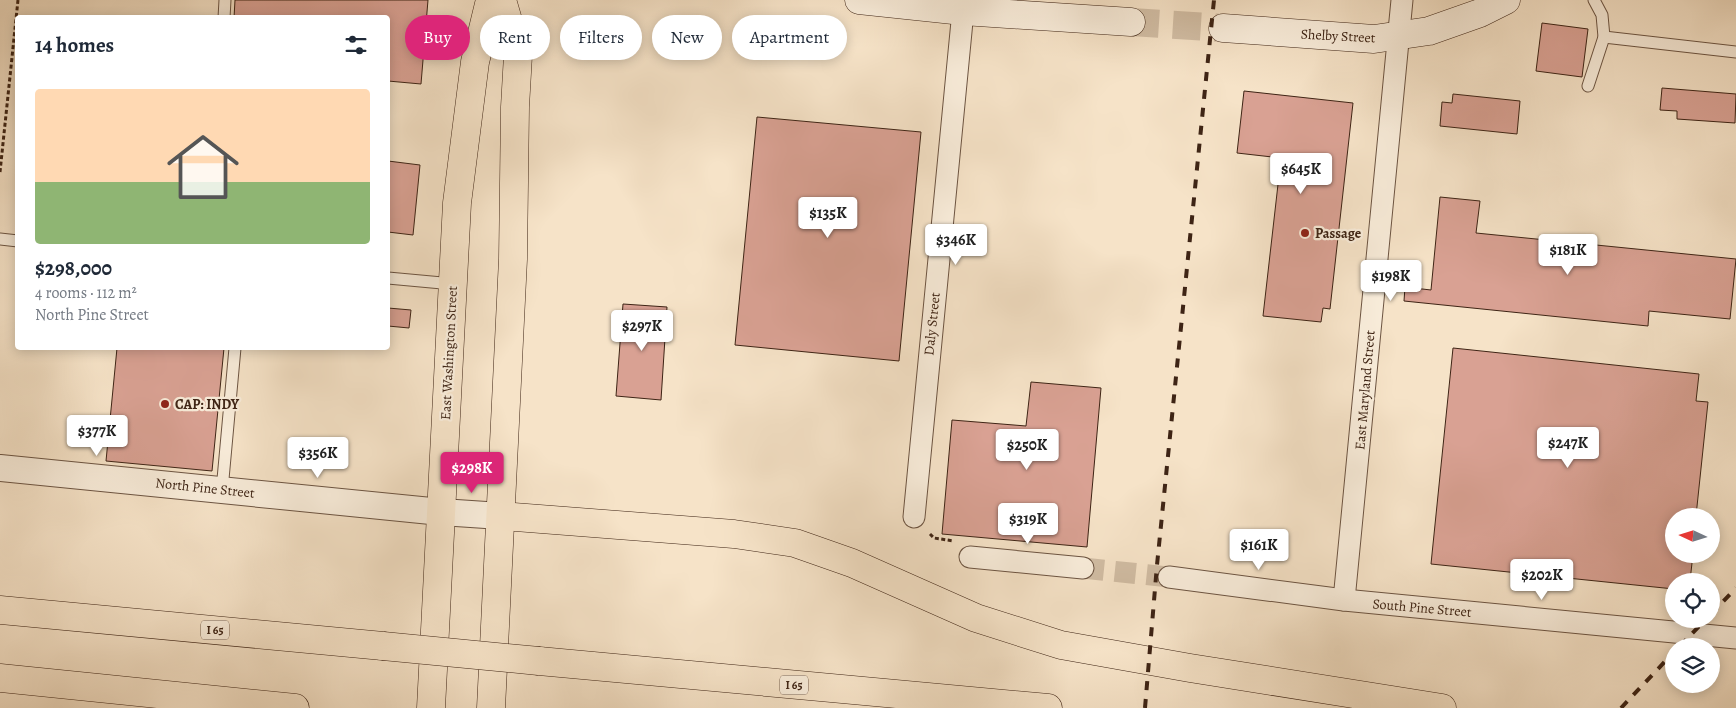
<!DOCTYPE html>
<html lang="en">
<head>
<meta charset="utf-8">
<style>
	body { margin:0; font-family:Alegreya,serif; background:#f6f6f7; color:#1f2937; height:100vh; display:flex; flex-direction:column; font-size:19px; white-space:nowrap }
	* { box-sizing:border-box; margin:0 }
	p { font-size:16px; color:#747a83 }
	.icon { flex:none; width:28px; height:28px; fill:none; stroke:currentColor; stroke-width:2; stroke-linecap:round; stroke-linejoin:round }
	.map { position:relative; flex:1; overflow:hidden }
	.drawer { position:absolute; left:15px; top:15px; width:375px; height:335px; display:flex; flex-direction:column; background:#fff; border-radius:5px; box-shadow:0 2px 12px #0003 }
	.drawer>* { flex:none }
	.guide { position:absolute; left:405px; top:15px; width:475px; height:45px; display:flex; gap:10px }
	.needle { width:32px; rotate:274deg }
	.tools { position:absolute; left:1665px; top:508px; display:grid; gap:10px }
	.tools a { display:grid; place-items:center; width:55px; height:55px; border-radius:50%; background:#fff; box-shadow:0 2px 12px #0003; font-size:25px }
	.price { position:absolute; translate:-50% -42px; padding:0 11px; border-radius:5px; background:#fff; color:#222; font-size:16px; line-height:32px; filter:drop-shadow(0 1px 2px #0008) }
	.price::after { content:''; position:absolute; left:50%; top:30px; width:15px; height:11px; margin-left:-8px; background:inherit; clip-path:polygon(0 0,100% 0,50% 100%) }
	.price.active { background:#db2777; color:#fff }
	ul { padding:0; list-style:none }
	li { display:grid; align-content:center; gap:10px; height:265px; padding:0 20px }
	li span { display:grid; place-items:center; height:155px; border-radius:5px; color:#555 }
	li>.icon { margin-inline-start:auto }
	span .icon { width:90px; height:90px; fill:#fffc; stroke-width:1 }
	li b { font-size:21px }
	h2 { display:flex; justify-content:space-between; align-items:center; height:60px; padding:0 20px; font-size:21px }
	.pill { padding:0 18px; border-radius:22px; background:#fff; box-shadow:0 2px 12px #0003; font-size:18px; line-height:45px }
	.pill.active { background:#db2777; color:#fff }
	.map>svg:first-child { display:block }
	.building { fill:#d9a193; stroke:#3e2415 }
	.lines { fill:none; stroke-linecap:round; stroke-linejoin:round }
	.minor-tunnel { stroke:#d1bda4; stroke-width:21; stroke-dasharray:21 11; stroke-linecap:butt }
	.secondary-tunnel { stroke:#d1bda4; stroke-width:28; stroke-dasharray:28 14; stroke-linecap:butt }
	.service-casing { stroke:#6c5442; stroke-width:13 }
	.minor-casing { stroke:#6c5442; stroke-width:23 }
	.tertiary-casing { stroke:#6c5442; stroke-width:28 }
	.secondary-casing { stroke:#3e2415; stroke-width:29 }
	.primary-casing { stroke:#3e2415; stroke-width:29 }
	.motorway-casing { stroke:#3e2415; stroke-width:29 }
	.path { stroke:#3e2415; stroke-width:3; stroke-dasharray:4 2.5; stroke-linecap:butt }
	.service { stroke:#f9eddb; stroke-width:11 }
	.minor { stroke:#f9eddb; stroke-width:21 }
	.tertiary { stroke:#f9eddb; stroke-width:26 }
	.secondary { stroke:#f9eddb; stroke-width:28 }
	.primary { stroke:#f6e3c8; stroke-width:28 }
	.motorway { stroke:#f6e3c8; stroke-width:28 }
	.rail { stroke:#3e2415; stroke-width:4; stroke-dasharray:9 9; stroke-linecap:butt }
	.motorway-bridge-casing { stroke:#3e2415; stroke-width:29; stroke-linecap:butt }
	.motorway-bridge { stroke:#f6e3c8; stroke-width:28 }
	.poi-dot { fill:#8f2418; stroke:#f9eddb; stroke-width:2 }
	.labels { text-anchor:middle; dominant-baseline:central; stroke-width:4.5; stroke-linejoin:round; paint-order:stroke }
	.shield { fill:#f9eddb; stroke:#766050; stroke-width:1 }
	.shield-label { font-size:12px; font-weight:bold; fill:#3e2415 }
	.street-label { font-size:14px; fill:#3e2415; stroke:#f9eddb }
	.poi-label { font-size:14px; font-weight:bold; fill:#3e2415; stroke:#f9eddb; text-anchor:start }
</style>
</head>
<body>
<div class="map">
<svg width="1736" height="708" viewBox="0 0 1736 708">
	<rect width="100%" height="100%" fill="#f6e3c8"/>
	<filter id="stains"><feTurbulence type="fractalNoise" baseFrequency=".004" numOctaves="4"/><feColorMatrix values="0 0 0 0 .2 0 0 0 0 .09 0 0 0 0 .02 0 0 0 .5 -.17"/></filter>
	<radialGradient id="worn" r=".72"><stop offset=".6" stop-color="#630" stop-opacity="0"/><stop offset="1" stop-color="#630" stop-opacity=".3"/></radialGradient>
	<g class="building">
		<path d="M235,0h193l-7,84 -33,-3v-63h-154z"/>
		<path d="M1542,23l46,6 -6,48 -46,-6z"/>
		<path d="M1662,88l74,6 -1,29 -58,-4v-8l-17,-1z"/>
		<path d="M1244,91l109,12 -23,206 -7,-1 -2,14 -58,-6 18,-158 -44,-5z"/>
		<path d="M1453,94l67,7 -3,33 -77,-8 2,-24 10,1z"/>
		<path d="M757,117l164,15 -22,229 -164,-16z"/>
		<path d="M388,161l32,4 -7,70 -25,-3z"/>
		<path d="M1440,197l40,4 -4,32 260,26 -6,60 -81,-8 -1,15 -244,-25 1,-14 26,3z"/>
		<path d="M623,304l44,3 -6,93 -45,-4z"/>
		<path d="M388,308l23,2 -2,18 -21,-2z"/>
		<path d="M117,348h107l-12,123 -106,-10z"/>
		<path d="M1453,348l246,26 -3,27 12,1 -12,114h-22v38h19l-3,27h-16v8l-243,-25z"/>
		<path d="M1031,382l70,6 -14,159 -145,-13 10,-114 74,6z"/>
	</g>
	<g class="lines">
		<path class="minor-tunnel" d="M1083,568l86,9"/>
		<path class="secondary-tunnel" d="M1131,22l92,6"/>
		<g class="service-casing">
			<g id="service">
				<path d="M224,18l1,-18"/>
				<path d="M1604,37l132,15"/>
				<path d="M1588,86l16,-49 -2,-22 -8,-15"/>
				<path d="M0,239l18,2"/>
				<path d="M388,278l65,6"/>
				<path d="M222,490l13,-142"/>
			</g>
		</g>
		<g class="minor-casing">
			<g id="minor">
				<path d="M914,517l49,-506"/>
				<path d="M970,557l113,11"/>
				<path d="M1169,577l175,23 392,38"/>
				<path d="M1344,600l58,-600"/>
			</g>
		</g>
		<g class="tertiary-casing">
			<path id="tertiary" d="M0,468l441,44 60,4"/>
		</g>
		<g class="secondary-casing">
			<g id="secondary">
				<path d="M859,0l104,11 168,11"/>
				<path d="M1223,28l151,11 55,-8 51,-18 26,-13"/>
			</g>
		</g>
		<g class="primary-casing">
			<g id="primary">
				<path d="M431,708l26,-505 18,-141 15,-62"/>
				<path d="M491,708l22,-449 2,-152 3,-52 -16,-55"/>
			</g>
		</g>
		<g class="motorway-casing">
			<g id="motorway">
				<path d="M501,516l233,18 61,9 57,20 124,55 85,27 129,23 252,40"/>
				<path d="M0,610l383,36"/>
				<path d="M539,661l509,47"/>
				<path d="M0,678l295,30"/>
			</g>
		</g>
		<g class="path">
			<path d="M0,172l18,-172"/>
			<path d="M930,534l4,4 20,3"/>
		</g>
		<use href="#service" class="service"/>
		<use href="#minor" class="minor"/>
		<use href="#tertiary" class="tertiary"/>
		<use href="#secondary" class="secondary"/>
		<use href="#primary" class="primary"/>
		<use href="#motorway" class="motorway"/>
		<g class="rail">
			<path d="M1711,614l25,-26"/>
			<path d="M1680,646l26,-27"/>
			<path d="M1145,708l12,-143 57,-565"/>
			<path d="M1621,708l53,-56"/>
		</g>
		<g class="motorway-bridge-casing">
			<path id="motorway-bridge" d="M383,646l156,15"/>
		</g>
		<use href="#motorway-bridge" class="motorway-bridge"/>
	</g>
	<g class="poi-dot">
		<circle cx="1305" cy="233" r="5"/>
		<circle cx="165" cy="404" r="5"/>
	</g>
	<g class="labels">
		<g class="shield">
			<rect x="201" y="620.5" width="28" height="19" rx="4"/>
			<rect x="780" y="675.5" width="28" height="19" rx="4"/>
		</g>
		<g class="shield-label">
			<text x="215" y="630">I 65</text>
			<text x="794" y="685">I 65</text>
		</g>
		<g class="street-label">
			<text transform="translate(1338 36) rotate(3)">Shelby Street</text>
			<text transform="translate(932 324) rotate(-84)">Daly Street</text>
			<text transform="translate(449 353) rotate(-87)">East Washington Street</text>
			<text transform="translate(1365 390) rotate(-85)">East Maryland Street</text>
			<text transform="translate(205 488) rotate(6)">North Pine Street</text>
			<text transform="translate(1422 608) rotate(5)">South Pine Street</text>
		</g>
		<g class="poi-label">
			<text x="1315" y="233">Passage</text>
			<text x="175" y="404">CAP: INDY</text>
		</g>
	</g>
	<rect width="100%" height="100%" filter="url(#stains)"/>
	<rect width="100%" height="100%" fill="url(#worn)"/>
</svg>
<div class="tools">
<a><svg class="needle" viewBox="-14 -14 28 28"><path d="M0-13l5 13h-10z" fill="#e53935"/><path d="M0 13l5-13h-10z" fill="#747a83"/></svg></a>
<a><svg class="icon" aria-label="locate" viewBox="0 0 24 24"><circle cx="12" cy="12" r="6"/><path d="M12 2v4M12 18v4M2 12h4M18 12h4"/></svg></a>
<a><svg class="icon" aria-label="layers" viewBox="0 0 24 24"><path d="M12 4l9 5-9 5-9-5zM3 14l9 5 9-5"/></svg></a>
</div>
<b class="price" style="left:1301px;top:195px">$645K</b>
<b class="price" style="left:828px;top:239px">$135K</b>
<b class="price" style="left:956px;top:266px">$346K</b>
<b class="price" style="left:1568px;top:276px">$181K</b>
<b class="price" style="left:1391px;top:302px">$198K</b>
<b class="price" style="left:642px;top:352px">$297K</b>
<b class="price" style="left:97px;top:457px">$377K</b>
<b class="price" style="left:1568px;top:469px">$247K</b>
<b class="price" style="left:1027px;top:471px">$250K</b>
<b class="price" style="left:318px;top:479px">$356K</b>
<b class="price active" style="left:472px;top:494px">$298K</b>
<b class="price" style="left:1028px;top:545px">$319K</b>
<b class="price" style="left:1259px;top:571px">$161K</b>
<b class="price" style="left:1542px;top:601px">$202K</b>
<div class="guide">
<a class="pill active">Buy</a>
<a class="pill">Rent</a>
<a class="pill">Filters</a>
<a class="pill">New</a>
<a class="pill">Apartment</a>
</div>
<section class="drawer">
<h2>14 homes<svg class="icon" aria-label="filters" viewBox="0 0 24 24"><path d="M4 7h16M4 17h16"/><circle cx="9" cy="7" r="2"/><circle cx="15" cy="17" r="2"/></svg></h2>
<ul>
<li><span style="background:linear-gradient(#ffd9b3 60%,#8fb573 0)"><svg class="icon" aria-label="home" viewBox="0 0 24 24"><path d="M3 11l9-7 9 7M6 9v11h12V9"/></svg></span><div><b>$298,000</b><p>4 rooms · 112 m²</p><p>North Pine Street</p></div></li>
</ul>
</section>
</div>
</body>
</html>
